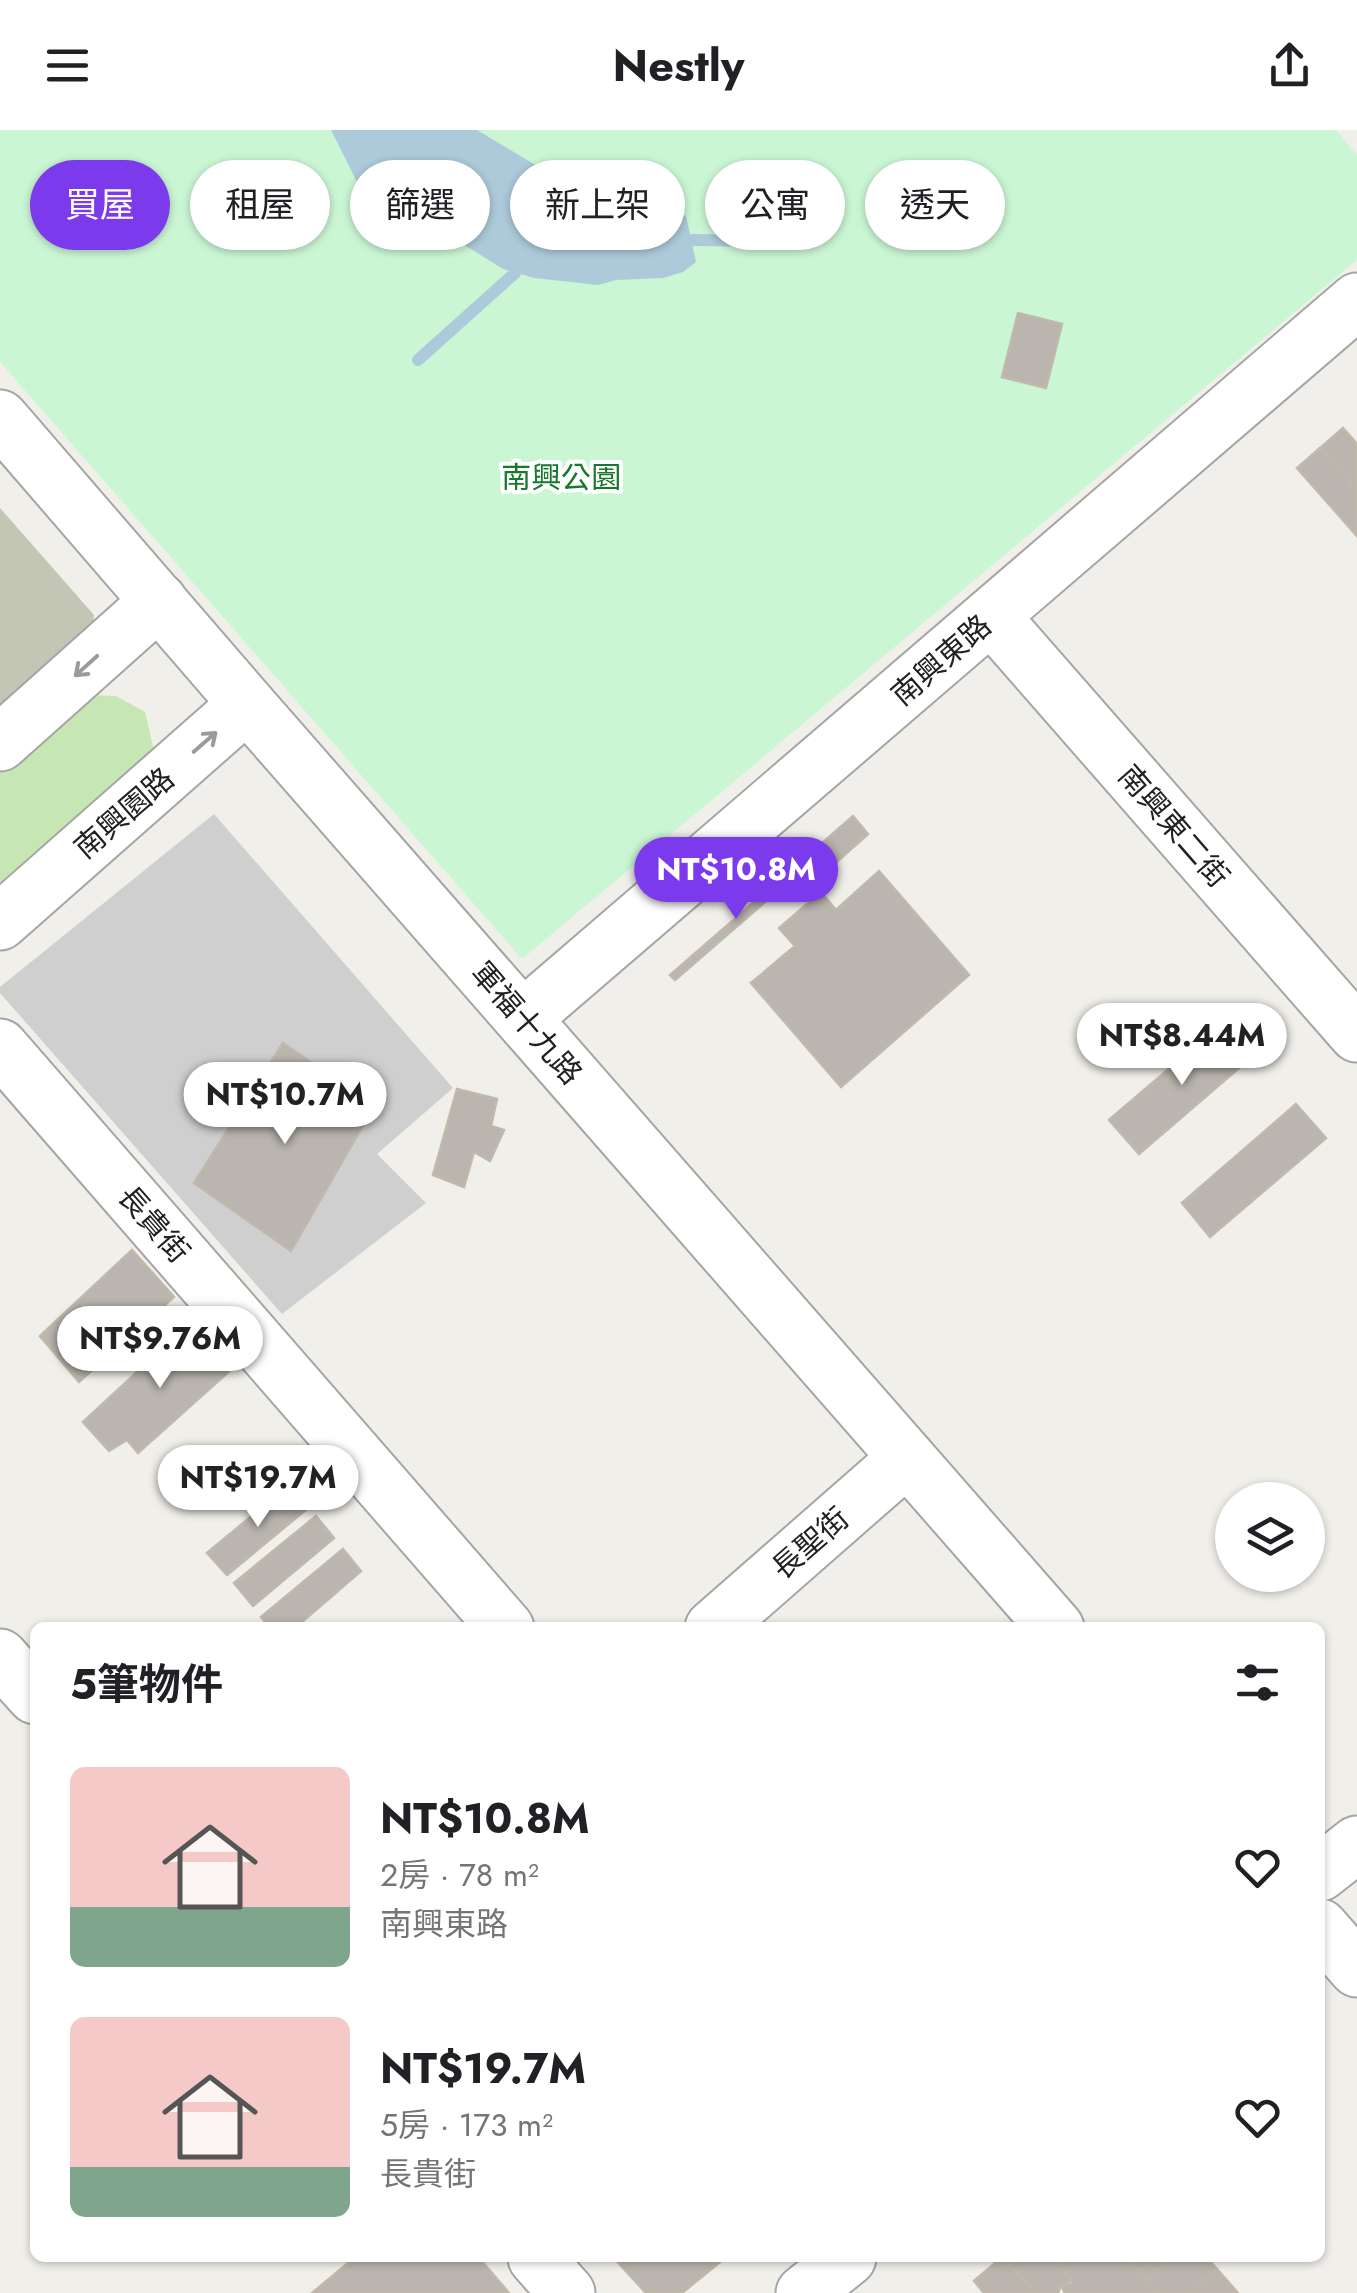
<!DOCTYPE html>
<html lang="zh-TW">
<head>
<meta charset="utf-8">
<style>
	body { margin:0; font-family:Jost,"Noto Sans TC",sans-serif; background:#f2f2f2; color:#202124; height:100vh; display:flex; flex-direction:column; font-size:38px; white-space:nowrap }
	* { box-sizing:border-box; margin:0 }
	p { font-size:32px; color:#757577 }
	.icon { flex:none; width:55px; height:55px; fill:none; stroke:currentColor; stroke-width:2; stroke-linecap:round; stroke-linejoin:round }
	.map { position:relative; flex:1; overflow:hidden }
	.side { position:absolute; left:30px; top:1492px; width:1295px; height:640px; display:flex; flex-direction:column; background:#fff; border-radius:15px; box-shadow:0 2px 8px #0004 }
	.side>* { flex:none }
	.top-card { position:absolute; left:30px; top:30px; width:1298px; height:90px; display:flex; gap:20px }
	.controls { position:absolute; left:1215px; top:1352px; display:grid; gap:20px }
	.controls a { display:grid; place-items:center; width:110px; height:110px; border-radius:50%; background:#fff; box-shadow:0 2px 8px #0004; font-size:50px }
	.price { position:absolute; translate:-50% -85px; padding:0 22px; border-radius:35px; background:#fff; color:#222; font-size:32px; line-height:65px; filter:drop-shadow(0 2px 5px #0008) }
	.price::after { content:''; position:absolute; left:50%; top:60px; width:30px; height:22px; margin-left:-15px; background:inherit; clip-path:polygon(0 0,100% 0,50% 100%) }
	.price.on { background:#7c3aed; color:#fff }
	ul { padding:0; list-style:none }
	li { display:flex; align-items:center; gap:30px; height:250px; padding:0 40px }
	li span { display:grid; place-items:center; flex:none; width:280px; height:200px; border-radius:15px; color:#555 }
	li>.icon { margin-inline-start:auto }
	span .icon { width:120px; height:120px; fill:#fffc; stroke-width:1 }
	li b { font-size:42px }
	h2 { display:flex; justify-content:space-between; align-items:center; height:120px; padding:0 40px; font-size:42px }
	.chip { padding:0 35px; border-radius:45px; background:#fff; box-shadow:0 2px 8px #0004; font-size:35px; line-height:90px }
	.chip.on { background:#7c3aed; color:#fff }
	header { display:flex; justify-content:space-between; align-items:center; height:130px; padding:0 40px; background:#fff; font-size:45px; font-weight:700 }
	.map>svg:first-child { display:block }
	.religious { fill:#cfcfcf }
	.construction { fill:#c3c5b5 }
	.grass { fill:#c6e6b4 }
	.park { fill:#cbf6d4 }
	.water { fill:#adcada }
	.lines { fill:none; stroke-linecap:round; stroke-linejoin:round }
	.stream { stroke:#adcada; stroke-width:12 }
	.building { fill:#bab5ae; stroke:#c1b8ac; stroke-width:2.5 }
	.minor-casing { stroke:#a5a5a5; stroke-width:59 }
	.minor { stroke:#fff; stroke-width:55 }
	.oneway { stroke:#9b9b9b }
	.labels { text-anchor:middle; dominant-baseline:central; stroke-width:8; stroke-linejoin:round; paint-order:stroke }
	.park-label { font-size:30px; fill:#16792b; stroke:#fff }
	.street-label { font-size:30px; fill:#212121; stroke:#fff }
</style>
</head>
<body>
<header><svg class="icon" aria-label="menu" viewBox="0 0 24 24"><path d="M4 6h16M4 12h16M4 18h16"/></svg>Nestly<svg class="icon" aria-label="share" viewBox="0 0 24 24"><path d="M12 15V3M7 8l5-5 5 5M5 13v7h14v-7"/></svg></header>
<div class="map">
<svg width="1357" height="2163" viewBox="0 0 1357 2163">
	<rect width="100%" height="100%" fill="#f1efe9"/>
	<path class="religious" d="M214,684l239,274 -76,66 49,49 -144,111 -282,-321v-6z"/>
	<path class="construction" d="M0,378l94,107 -3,30 -91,79z"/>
	<path class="grass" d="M88,565l28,1 29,16 9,39 -154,137v-115z"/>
	<path class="park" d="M0,0h1336l21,25v105l-835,699 -522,-597z"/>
	<path class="water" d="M331,0h146l75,45 134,41 10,46 -13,10 -20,6 -47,2 -18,5 -64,-7 -31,-9 -66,-41 -75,-36z"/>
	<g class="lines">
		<g class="stream">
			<path d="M692,110l106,1"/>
			<path d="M418,230l97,-87"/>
		</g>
	</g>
	<g class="building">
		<path d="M1018,183l44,11 -16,64 -44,-11z"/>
		<path d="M1343,298l14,16v46l-37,-42z"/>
		<path d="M1320,318l37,42v46l-60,-68z"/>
		<path d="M853,686l15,18 -54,48 -16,-18z"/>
		<path d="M798,734l5,5 -128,111 -5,-5z"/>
		<path d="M879,741l90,104 -128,112 -90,-104 44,-37 -16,-18 42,-36 15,18z"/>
		<path d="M1225,891l29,34 -115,99 -30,-34z"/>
		<path d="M283,913l91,63 -83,145 -97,-68z"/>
		<path d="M457,959l40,10 -6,27 13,4 -14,31 -16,-9 -10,35 -31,-12z"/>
		<path d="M1296,974l30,34 -116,99 -28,-34z"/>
		<path d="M132,1120l42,47 -95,85 -39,-46z"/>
		<path d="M192,1191l41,47 -95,85 -11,-13 -18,11 -26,-29z"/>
		<path d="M289,1355l19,23 -81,67 -20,-22z"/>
		<path d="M316,1386l18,22 -81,68 -19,-23z"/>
		<path d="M343,1419l18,22 -66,57h-25l-9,-11z"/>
		<path d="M354,2128h125l30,35h-197z"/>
		<path d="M614,2128h111l-43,35h-36z"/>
		<path d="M1001,2128h3l31,35h-51l-10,-12z"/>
		<path d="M1004,2128h49l20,22 -12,5 -3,8h-23z"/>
		<path d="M1053,2128h75l30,35h-93l-4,-8 11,-1 1,-4z"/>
		<path d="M1128,2128h45l-26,22z"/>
		<path d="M1173,2128h34l10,11 -27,24h-32l-11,-13z"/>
		<path d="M1217,2139l21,24h-48z"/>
	</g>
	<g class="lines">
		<g class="minor-casing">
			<g id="minor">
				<path d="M0,288l247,286 809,924"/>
				<path d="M991,486l366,418"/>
				<path d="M0,613l159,-142"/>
				<path d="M0,792l247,-218"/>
				<path d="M523,888l834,-717"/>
				<path d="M0,917l506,581"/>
				<path d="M713,1498l194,-170"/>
				<path d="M0,1527l35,39"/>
				<path d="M1320,1743l37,-29"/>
				<path d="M1320,1797l37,42"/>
				<path d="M536,2128l31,35"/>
				<path d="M804,2163l44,-35"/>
			</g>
		</g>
		<use href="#minor" class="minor"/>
	</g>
	<defs><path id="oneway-shaft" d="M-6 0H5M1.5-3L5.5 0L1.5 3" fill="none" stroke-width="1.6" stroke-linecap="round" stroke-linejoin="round" transform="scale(2.5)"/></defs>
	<g class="oneway">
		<use href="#oneway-shaft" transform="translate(86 536) rotate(138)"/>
		<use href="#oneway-shaft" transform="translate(205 612) rotate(-41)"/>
	</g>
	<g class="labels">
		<g class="park-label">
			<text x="561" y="347">南興公園</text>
		</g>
		<g class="street-label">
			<text transform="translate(941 530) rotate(-41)">南興東路</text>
			<text transform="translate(124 683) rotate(-41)">南興園路</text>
			<text transform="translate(1174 696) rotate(49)">南興東二街</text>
			<text transform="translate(527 893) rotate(49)">軍福十九路</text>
			<text transform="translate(154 1094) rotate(49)">長貴街</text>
			<text transform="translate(810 1413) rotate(-41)">長聖街</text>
		</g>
	</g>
</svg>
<div class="controls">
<a><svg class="icon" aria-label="layers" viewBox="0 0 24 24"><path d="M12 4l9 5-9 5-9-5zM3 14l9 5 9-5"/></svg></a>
</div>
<b class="price on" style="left:736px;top:792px">NT$10.8M</b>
<b class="price" style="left:1182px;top:958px">NT$8.44M</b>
<b class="price" style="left:285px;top:1017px">NT$10.7M</b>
<b class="price" style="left:160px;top:1261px">NT$9.76M</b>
<b class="price" style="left:258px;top:1400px">NT$19.7M</b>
<div class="top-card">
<a class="chip on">買屋</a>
<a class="chip">租屋</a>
<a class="chip">篩選</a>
<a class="chip">新上架</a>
<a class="chip">公寓</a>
<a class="chip">透天</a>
</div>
<section class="side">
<h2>5筆物件<svg class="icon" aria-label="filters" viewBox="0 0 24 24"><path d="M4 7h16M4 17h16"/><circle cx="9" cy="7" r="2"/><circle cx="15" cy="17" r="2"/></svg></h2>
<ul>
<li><span style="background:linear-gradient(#f6c9c9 70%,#7fa58c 0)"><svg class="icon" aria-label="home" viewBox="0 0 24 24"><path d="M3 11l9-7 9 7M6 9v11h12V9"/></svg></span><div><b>NT$10.8M</b><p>2房 · 78 m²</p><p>南興東路</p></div><svg class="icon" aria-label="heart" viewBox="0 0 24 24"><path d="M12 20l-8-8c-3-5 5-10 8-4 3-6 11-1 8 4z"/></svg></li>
<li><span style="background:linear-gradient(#f6c9c9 75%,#7fa58c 0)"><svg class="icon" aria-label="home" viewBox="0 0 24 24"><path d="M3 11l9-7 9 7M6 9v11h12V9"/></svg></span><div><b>NT$19.7M</b><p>5房 · 173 m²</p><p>長貴街</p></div><svg class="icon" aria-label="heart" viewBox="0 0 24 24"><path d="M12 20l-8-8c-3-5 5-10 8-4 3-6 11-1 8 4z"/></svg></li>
</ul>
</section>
</div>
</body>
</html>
